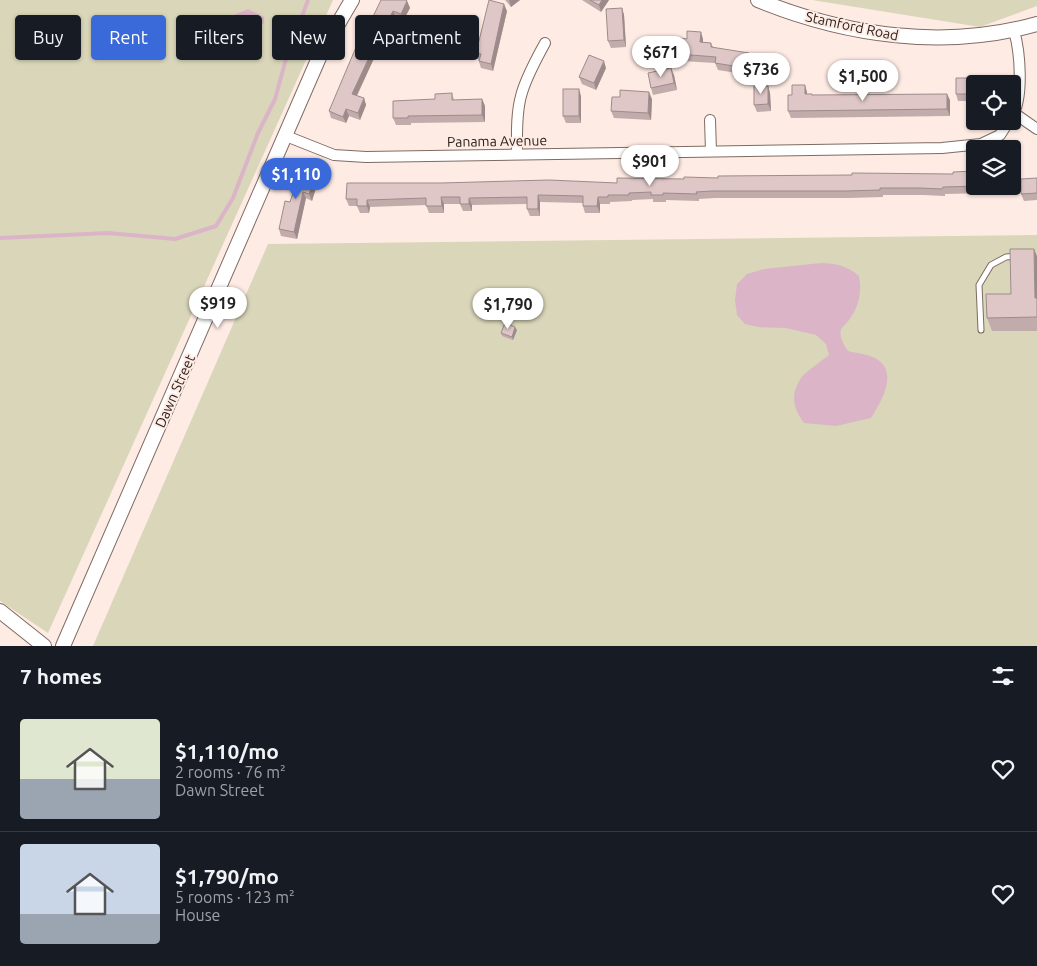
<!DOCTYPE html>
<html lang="en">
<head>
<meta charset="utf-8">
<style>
	body { margin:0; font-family:Ubuntu,sans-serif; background:#20242c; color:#f1f3f6; height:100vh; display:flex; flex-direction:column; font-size:19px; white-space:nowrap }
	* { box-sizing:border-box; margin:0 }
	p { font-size:16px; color:#9ea1a6 }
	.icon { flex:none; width:28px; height:28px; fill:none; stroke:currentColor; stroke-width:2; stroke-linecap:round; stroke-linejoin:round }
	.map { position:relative; height:646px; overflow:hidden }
	.details { display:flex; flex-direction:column; background:#171b24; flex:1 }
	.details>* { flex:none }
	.hud { position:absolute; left:15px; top:15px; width:500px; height:45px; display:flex; gap:10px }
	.tools { position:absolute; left:966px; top:75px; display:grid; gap:10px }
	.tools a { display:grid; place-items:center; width:55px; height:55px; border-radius:5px; background:#171b24; box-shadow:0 1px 4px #0004; font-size:25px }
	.price { position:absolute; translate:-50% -42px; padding:0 11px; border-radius:18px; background:#fff; color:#222; font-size:16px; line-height:32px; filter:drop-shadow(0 1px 2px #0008) }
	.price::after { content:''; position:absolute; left:50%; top:30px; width:15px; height:11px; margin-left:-8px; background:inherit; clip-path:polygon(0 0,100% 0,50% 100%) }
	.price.on { background:#3a69d9; color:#fff }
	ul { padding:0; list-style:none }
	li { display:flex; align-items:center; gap:15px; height:125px; padding:0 20px }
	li+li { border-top:1px solid #363941 }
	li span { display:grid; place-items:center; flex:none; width:140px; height:100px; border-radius:5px; color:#555 }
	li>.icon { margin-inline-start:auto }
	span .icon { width:60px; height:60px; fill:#fffc; stroke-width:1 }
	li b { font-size:21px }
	h2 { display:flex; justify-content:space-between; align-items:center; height:60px; padding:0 20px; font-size:21px }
	.tag { padding:0 18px; border-radius:5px; background:#171b24; box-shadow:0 1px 4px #0004; font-size:18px; line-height:45px }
	.tag.on { background:#3a69d9; color:#fff }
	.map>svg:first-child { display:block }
	.green { fill:#d9d6ba }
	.water { fill:#dbb5c7 }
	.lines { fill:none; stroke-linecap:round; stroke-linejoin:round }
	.stream { stroke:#dbb5c7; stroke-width:4 }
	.lane-casing { stroke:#7f6b62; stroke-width:7 }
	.street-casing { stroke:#7f6b62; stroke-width:12 }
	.secondary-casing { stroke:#7f6b62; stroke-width:16 }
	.lane { stroke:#fff; stroke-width:5 }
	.street { stroke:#fff; stroke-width:10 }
	.secondary { stroke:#fff; stroke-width:14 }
	.wall { fill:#c1abab }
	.shaded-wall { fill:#9d8b8b }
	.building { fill:#e0c7c7; stroke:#9d8b8b }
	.labels { text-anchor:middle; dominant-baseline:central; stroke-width:4; stroke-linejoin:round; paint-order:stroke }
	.street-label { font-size:14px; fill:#29201d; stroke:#feebe3 }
</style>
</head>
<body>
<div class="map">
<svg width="1037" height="646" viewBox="0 0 1037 646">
	<rect width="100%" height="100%" fill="#feebe3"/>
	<g class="green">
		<path d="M0,0h333l-285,633 -48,-32z"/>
		<path d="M812,0h225v6l-57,21z"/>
		<path d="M1037,235v411h-944l175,-402z"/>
	</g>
	<g class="water">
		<path d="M248,9l16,8v6l-7,4 -5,9 -16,6 -24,5 -6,-5v-15z"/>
		<path d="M821,263c15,0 26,3 38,13 3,16 0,31 -10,44 -2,3 -6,6 -8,9 -2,8 3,16 7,22 8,2 19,3 27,7 25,13 6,44 -4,60l-35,8 -32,-3c-11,-15 -14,-28 -3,-45 4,-6 21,-17 28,-23l-3,-11 -10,-9 -30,-7 -28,-1 -13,-3 -8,-9 -2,-15 2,-16 10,-10 17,-5z"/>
	</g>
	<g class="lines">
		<path class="stream" d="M0,238l108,-5 67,6 41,-13 17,-28 25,-65 17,-34 11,-40 22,-59"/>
		<g class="lane-casing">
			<path id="lane" d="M981,330l-2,-45 12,-20 15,-8 11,-1"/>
		</g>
		<g class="street-casing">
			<g id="street">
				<path d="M1014,113l23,16"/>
				<path d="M1012,116c12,-18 8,-65 2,-85"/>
				<path d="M710,120l1,31"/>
				<path d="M286,136l48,19 32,2 576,-9 39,-4 19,-9 9,-14"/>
				<path d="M517,154c0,-19 -1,-40 4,-58 5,-19 15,-36 24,-53"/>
			</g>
		</g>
		<g class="secondary-casing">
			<g id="secondary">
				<path d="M758,0c88,36 187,50 279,24"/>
				<path d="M0,611l44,35"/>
				<path d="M63,646l258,-593 31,-53"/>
			</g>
		</g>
		<use href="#lane" class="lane"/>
		<use href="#street" class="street"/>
		<use href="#secondary" class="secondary"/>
	</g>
	<g class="wall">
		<path d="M505,0h15l-9,7z"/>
		<path d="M582,0h27l-8,12z"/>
		<path d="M407,1l3,7 -7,13 -7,-3 -4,8 -5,-2 -7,15 4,2 3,7 -4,9 -7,-3 -19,42 7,2 2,7 -6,15 -11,-4 -3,7 -15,-5 -2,-7 39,-84z"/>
		<path d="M622,8l2,7 2,32 -15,1 -3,-7z"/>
		<path d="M507,11l-14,60 -12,-3 -5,-15z"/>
		<path d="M687,39h16v3l8,1 2,4 38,13 -2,15 -31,-5 -3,-7 -33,-2 -3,-7z"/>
		<path d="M606,68l-10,22 -14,-6 -3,-7z"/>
		<path d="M671,68l3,7 3,15 -24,5 -2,-7z"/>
		<path d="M976,78l2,6h-3v17h-17l-2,-7z"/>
		<path d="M768,86l2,7 1,18 -14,1 -3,-7z"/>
		<path d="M807,92v2l6,1 137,5v16l-159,2 -3,-7 4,-16z"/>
		<path d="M452,93l2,7 28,-1 3,7v16l-74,1v2h-15l-3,-7 42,-19z"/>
		<path d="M581,96v27h-15l-3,-7z"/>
		<path d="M620,97l32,2 -1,21 -37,-2 -3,-7z"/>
		<path d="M1012,165h3l2,7 1,16h-33v5l-40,1v2l-22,-1h-40v2l-34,1h-134l-16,1v2l-33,-1v2h-13v-3l-21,1v1l-22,1v2h-10v9h-15l-2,-7v-3l-43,-1v14h-10l-3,-7v-5l-55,1v6h-9l-3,-7h-16v9h-15l-3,-8 -56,2 -1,6h-9l-3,-7h-8l-3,-7 95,-16h176l395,3z"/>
		<path d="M308,168l2,5 8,8 -6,20 -6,-3 -9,41 -16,-3 -2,-7 11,-27z"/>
		<path d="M1037,178v22l-13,1 -3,-7z"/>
		<path d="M1037,256v75h-45l-5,-13 24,-24z"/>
		<path d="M517,330l-4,10 -11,-4 -1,-3z"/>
	</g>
	<g class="shaded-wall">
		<path d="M509,0h11l-9,7z"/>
		<path d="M602,0h7l-8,12 -2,-7z"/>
		<path d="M407,1l3,7 -7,13 -2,-7z"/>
		<path d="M504,4l3,7 -14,60 -2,-7z"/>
		<path d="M622,8l2,7 2,32 -2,-7z"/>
		<path d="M393,11l3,7 -4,8 -3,-7z"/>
		<path d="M385,17l2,7 -9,20 -3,-7z"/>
		<path d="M701,32l2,7v10l-3,-7z"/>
		<path d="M384,41l3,7 -4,9 -3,-7z"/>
		<path d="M374,47l2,7 -22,47 -2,-7z"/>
		<path d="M749,53l2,7 -2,15 -3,-7z"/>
		<path d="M604,61l2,7 -10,22 -2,-7z"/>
		<path d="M671,68l3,7 3,15 -3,-7z"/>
		<path d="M805,85l2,7v9l-2,-7z"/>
		<path d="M768,86l2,7 1,18 -3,-7z"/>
		<path d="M579,89l2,7v27l-2,-7z"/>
		<path d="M649,92l3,7 -1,21 -3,-7z"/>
		<path d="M947,94l3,6v16l-3,-7z"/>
		<path d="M364,98l2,7 -6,15 -2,-7z"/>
		<path d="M482,99l3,7v16l-3,-7z"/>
		<path d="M346,109l3,7 -3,7 -3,-6z"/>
		<path d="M1015,165l2,7 1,16 -3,-7z"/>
		<path d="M316,175l2,6 -6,20 -3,-7z"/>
		<path d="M982,186h2l1,2v5z"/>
		<path d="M303,192l3,6 -9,41 -3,-7z"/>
		<path d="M538,195l2,7v14l-2,-7z"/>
		<path d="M441,197l3,7v9l-2,-7z"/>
		<path d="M598,197l2,7v9l-3,-7z"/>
		<path d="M469,198l3,7v6l-3,-7z"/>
		<path d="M367,200l3,7 -1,6 -2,-7z"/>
		<path d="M1034,249l3,7v47l-2,-5z"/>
		<path d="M515,327l2,3 -4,10 -1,-3z"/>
	</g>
	<g class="building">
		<path d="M381,0h25l1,1 -6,13 -8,-3 -4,8 -4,-2 -10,20 9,4 -4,9 -6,-3 -22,47 12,4 -6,15 -12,-4 -3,8 -14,-6 36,-85 3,1z"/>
		<path d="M489,0l15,4 -13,60 -12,-3 2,-7 -5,-1z"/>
		<path d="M590,0h12l-3,5z"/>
		<path d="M622,8l2,32 -16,1 -2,-32z"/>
		<path d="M687,31l14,1 -1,10 11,1v4l38,6 -3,15 -31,-5 1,-6 -37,-3 1,-16 7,1z"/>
		<path d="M589,55l15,6 -10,22 -15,-6z"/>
		<path d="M671,68l3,15 -23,5 -3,-15z"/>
		<path d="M956,78h20v6h-1v10h-19z"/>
		<path d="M792,85h13v9h7v1l135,-1v15l-159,2v-16h4z"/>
		<path d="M754,86h14v18l-14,1z"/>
		<rect x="563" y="89" width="16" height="27"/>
		<path d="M620,90l29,2 -1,21 -37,-2 1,-14h8z"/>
		<path d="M452,93v7l30,-1v16l-74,1v2h-15v-17l42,-2v-5z"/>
		<rect x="1012" y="165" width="3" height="16"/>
		<path d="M302,166l6,2v4l8,3 -7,19 -6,-2 -9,40 -15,-3 6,-28 5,1z"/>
		<path d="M975,171v15h7l-39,1 -1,2 -22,-1h-40v2l-34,1h-134l-16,1 1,2 -34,-1v2h-12v-3l-22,1v2h-21v2h-10l-1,9h-14v-10l-45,-1v14h-11v-12l-58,1v6h-9v-7h-19l1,9h-16v-8l-59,2v6h-10v-7h-11l1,-16h94l108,-3 68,3v-5l67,1v-2l34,1v-2l134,-1v-2l101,1v-2z"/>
		<path d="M1037,178v15l-16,1v-15z"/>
		<path d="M1010,249h24l1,49h2v19l-50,1 -1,-24h25z"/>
		<path d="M505,323l10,4 -3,10 -11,-4z"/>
	</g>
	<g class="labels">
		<g class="street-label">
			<text transform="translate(852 26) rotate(12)">Stamford Road</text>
			<text transform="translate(497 141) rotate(-1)">Panama Avenue</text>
			<text transform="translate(175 391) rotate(-66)">Dawn Street</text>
		</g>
	</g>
</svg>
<div class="tools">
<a><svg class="icon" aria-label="locate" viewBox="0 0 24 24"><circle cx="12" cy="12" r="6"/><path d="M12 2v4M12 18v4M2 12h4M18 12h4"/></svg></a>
<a><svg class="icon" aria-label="layers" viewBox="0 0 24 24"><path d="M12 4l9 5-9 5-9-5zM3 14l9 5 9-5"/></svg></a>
</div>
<b class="price" style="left:661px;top:78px">$671</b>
<b class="price" style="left:761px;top:95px">$736</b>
<b class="price" style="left:863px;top:102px">$1,500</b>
<b class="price" style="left:650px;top:187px">$901</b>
<b class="price on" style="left:296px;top:200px">$1,110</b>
<b class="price" style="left:218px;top:329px">$919</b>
<b class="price" style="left:508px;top:330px">$1,790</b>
<div class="hud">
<a class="tag">Buy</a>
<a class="tag on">Rent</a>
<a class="tag">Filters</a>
<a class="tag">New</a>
<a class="tag">Apartment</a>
</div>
</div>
<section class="details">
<h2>7 homes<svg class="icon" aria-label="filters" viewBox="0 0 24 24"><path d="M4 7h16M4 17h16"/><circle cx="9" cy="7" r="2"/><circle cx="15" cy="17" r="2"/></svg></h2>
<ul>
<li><span style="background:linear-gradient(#dfe7d0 60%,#9aa5b1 0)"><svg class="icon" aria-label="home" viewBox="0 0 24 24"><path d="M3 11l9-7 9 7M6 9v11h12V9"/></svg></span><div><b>$1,110/mo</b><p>2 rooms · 76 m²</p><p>Dawn Street</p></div><svg class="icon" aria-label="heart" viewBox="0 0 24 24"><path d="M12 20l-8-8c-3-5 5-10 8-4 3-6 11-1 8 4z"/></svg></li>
<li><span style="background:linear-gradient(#c9d6e8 70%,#9aa5b1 0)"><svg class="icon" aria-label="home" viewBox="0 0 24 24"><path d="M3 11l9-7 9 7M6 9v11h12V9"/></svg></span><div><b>$1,790/mo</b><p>5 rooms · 123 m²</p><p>House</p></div><svg class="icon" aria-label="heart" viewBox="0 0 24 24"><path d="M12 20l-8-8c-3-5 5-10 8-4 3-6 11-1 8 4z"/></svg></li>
</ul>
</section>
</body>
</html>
